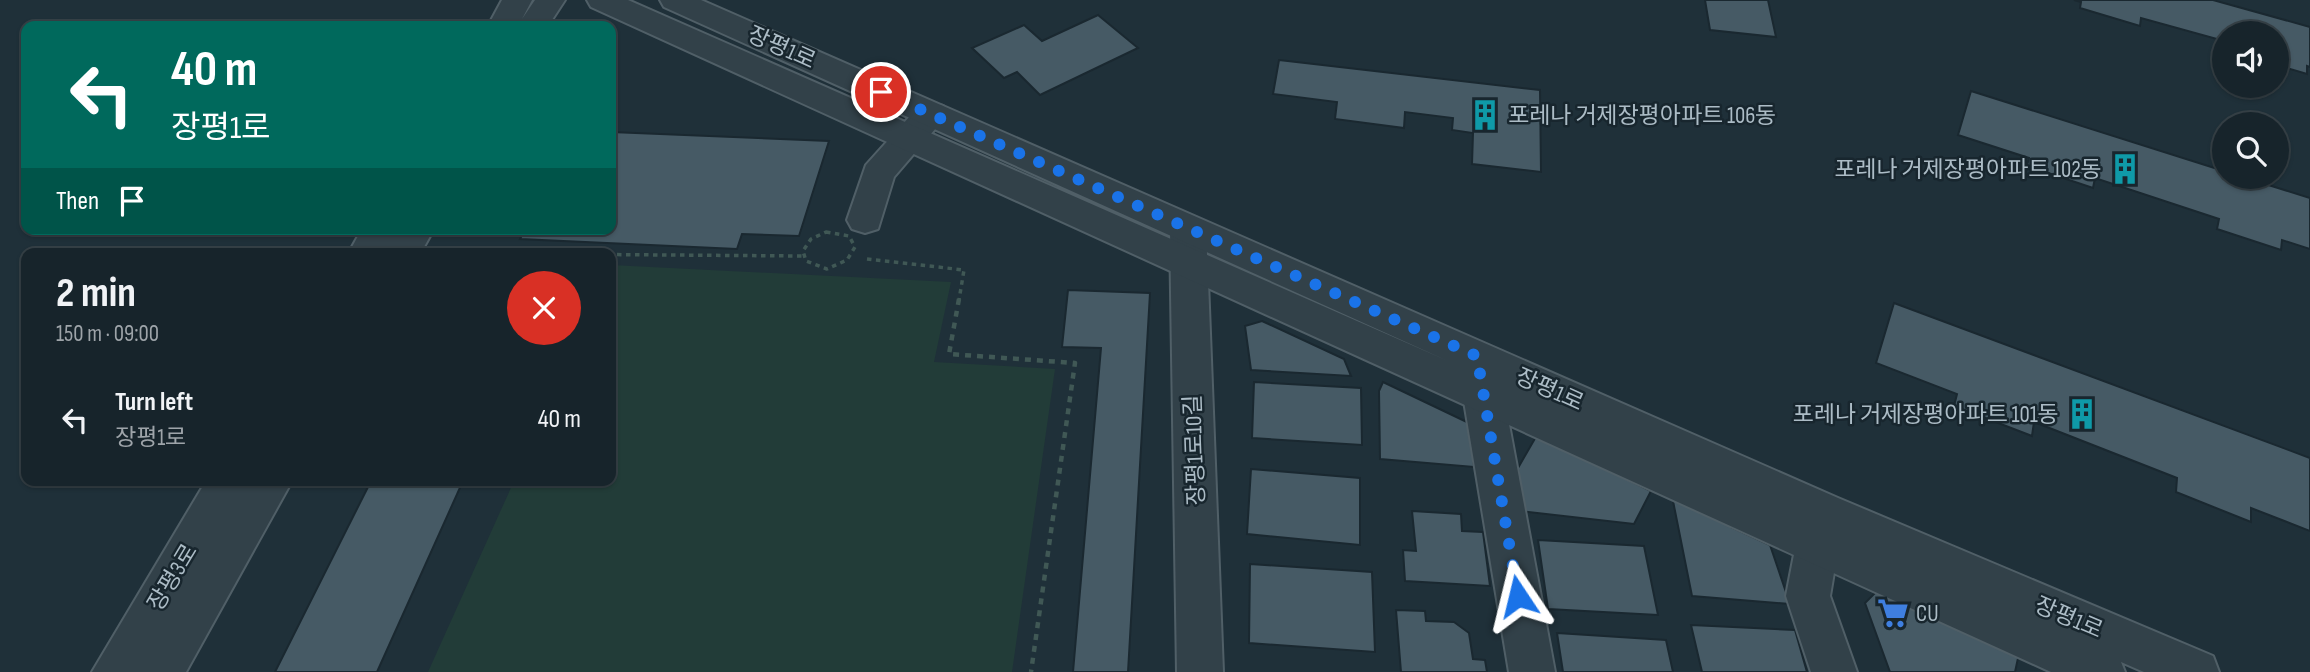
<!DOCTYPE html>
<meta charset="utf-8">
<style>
:root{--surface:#17242b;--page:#202c33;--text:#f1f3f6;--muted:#9ea4a9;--line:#364147}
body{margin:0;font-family:"Sofia Sans Condensed","Noto Sans KR",sans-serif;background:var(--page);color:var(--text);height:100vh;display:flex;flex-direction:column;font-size:26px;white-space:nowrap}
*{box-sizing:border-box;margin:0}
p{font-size:23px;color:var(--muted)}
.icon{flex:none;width:38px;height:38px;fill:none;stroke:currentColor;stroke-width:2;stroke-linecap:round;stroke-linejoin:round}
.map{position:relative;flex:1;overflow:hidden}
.details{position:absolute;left:21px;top:248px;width:595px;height:238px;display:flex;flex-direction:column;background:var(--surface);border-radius:14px;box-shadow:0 2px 5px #0004,0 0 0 2px var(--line)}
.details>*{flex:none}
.top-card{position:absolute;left:21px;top:21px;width:595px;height:214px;border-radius:14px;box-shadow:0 2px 5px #0004,0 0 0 2px var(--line);background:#00695c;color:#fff;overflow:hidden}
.tools{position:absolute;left:2212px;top:21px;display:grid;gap:14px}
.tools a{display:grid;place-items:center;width:77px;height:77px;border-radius:50%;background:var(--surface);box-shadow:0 2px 5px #0004,0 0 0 2px var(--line);font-size:35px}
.pin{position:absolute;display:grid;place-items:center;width:60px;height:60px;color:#fff;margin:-30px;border:4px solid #fff;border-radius:50%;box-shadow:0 2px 7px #0007}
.me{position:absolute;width:77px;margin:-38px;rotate:350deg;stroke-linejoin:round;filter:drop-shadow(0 0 5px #0008)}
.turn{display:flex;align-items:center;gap:24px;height:147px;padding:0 35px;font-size:32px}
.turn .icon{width:91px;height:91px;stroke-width:2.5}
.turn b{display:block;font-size:49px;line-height:60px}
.then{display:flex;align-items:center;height:66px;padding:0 35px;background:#0003;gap:14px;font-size:26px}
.round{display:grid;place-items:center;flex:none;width:74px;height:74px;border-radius:37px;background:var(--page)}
.summary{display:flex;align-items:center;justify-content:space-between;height:119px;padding:0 35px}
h1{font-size:42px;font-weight:700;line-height:52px}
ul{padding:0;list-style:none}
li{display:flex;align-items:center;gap:21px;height:105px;padding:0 35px}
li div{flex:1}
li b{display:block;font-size:26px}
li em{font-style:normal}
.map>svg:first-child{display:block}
.green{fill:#223c38}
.building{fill:#465a65;stroke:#1a2830;stroke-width:2}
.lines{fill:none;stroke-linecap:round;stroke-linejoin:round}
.minor-casing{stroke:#505f67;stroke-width:4}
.tertiary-casing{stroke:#505f67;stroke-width:4}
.path-far1{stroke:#405855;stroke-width:3.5;stroke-dasharray:4.5 4.5;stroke-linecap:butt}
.path{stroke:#405855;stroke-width:4.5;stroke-dasharray:6 6;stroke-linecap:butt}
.minor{fill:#324149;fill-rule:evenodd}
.tertiary{fill:#324149;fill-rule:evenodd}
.route{stroke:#1a73e8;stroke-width:12;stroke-dasharray:0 21.6}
.labels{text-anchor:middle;stroke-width:5;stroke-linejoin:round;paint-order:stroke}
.street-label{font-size:23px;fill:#acbcc6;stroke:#18262e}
.poi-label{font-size:23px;fill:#acbcc6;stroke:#18262e;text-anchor:start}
</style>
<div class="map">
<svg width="2310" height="672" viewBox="0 0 2310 672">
<rect width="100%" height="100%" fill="#1f3039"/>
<polygon class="green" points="611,265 951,282 934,362 1055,369 1012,672 428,672 514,481 611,481"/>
<g class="building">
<polygon points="1705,0 1768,0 1776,37 1710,30"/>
<polygon points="2074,0 2213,0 2310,27 2310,67 2307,66 2307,74 2277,65 2277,33 2224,33 2224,41 2141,18 2140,26 2080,8 2081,2"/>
<polygon points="1098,15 1138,48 1040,95 1017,72 1004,78 972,48 1024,25 1042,41"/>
<polygon points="1279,60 1540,90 1541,172 1472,164 1473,133 1452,130 1453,118 1405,112 1404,128 1335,119 1337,102 1273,94"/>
<polygon points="1971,91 2224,171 2224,177 2243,177 2310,198 2310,249 2282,240 2281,250 2217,229 2219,219 2095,178 2093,188 2027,166 2029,158 1958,135"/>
<polygon points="611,132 829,141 799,236 742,234 737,249 520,239 525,229 611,229"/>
<polygon points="1068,290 1150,293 1128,672 1073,672 1101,348 1062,347"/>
<polygon points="1894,303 2310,458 2310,531 2251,508 2251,522 2176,492 2177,478 2034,422 2032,436 1954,406 1957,394 1876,363"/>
<polygon points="1262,321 1344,359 1351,376 1251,370 1245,326"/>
<polygon points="1254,382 1361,388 1362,445 1252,438"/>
<polygon points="1383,382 1471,424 1474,467 1380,459 1379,391"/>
<polygon points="1537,435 1651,491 1634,524 1520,511 1518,468"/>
<polygon points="1251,469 1360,478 1360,545 1247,534"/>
<polygon points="371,481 463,481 377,672 275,672"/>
<polygon points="1672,496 1729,520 1731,527 1770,545 1790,604 1692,596"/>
<polygon points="1412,511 1461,514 1462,531 1483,532 1490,586 1405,581 1403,550 1416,551"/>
<polygon points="1538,540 1644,546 1658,615 1548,609"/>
<polygon points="1250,564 1372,572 1375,652 1249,643"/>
<polygon points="1883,585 2020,649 2015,672 1890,672 1865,603"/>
<polygon points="1396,610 1425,611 1426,621 1454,622 1469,633 1473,659 1485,660 1487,672 1401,672"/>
<polygon points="1691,625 1795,630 1807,672 1702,672"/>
<polygon points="1557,633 1666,640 1673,672 1563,672"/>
</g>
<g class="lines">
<defs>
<g id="minor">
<polygon points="931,103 943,106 948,114 894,177 878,229 865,233 852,229 847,220 866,165 919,106"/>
<polygon points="1188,216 1201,220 1206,229 1223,672 1177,672 1170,229 1175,220"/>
<polygon points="1478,349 1492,354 1498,365 1555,672 1509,672 1458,365 1464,354"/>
<polygon points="1823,494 1838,500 1844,513 1830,596 1857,672 1811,672 1786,596 1802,513 1808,500"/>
</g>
<g id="tertiary">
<polygon points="502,0 532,0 522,19 535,0 565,0 548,26 488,26"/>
<polygon points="587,0 628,0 1448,361 664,7 660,0 701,0 1838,498 2213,656 2219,672 2144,672 2121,662 2125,672 2051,672 591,7"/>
<polygon points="362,229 434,229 420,254 348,254"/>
<polygon points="206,481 292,481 186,672 92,672"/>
</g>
</defs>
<use href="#minor" class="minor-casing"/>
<use href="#tertiary" class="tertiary-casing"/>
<g class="path-far1">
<polygon points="826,232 849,236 855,247 847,260 827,269 806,261 803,251 811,239"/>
<polyline points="536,254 803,256"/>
<polyline points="867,259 964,270 959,300"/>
</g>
<polyline class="path" points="959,299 949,354 1075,363 1031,672"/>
<use href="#minor" class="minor"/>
<use href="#tertiary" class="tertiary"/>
</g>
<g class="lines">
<polyline class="route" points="881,92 1477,356 1518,596"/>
</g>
<defs>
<symbol id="building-bare" viewBox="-9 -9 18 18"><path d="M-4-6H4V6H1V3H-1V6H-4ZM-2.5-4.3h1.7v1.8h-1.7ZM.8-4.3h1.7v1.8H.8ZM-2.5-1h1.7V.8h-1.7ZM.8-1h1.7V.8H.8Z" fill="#0f9aa8" stroke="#18262e" stroke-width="2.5" paint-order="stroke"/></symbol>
<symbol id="supermarket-bare" viewBox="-9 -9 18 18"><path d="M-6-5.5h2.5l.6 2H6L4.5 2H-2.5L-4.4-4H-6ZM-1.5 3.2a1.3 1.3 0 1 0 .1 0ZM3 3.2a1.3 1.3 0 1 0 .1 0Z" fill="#3f7fe0" stroke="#18262e" stroke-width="2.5" paint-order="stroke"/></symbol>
</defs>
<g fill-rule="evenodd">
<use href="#building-bare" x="1463" y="93" width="44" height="44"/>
<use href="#building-bare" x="2103" y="147" width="44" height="44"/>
<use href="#building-bare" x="2060" y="392" width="44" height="44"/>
<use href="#supermarket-bare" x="1871" y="591" width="44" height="44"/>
</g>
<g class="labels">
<g class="street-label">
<text transform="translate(782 47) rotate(24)" y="8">장평1로</text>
<text transform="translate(1550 389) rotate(24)" y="8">장평1로</text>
<text transform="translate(1194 450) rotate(-92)" y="8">장평1로10길</text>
<text transform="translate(172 577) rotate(-59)" y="8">장평3로</text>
<text transform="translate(2069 617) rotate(23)" y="8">장평1로</text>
</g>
<g class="poi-label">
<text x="1508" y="123">포레나 거제장평아파트 106동</text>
<text x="2102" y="177" text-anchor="end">포레나 거제장평아파트 102동</text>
<text x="2059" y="422" text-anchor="end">포레나 거제장평아파트 101동</text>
<text x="1916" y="621">CU</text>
</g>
</g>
</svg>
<div class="tools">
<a><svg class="icon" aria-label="sound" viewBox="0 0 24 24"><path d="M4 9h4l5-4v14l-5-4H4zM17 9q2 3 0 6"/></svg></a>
<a><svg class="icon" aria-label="search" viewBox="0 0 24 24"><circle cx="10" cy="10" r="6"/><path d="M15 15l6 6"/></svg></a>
</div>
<div class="pin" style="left:881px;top:92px;background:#d93025"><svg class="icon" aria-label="arrive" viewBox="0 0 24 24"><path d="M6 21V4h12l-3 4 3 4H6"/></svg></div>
<svg class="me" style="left:1518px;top:596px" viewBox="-20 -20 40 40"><path d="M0-17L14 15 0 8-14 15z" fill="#1a73e8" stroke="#fff" stroke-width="4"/></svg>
<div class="top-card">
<div class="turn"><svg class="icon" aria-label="left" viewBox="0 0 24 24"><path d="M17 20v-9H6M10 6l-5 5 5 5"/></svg><div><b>40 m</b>장평1로</div></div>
<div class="then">Then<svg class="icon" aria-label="arrive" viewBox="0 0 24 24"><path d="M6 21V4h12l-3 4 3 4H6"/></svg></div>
</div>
<section class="details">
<div class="summary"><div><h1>2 min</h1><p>150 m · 09:00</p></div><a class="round" style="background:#d93025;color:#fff"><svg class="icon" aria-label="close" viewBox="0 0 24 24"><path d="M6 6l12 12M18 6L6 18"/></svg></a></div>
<ul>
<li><svg class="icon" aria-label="left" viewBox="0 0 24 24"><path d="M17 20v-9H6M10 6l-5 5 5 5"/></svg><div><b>Turn left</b><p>장평1로</p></div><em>40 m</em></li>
</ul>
</section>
</div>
